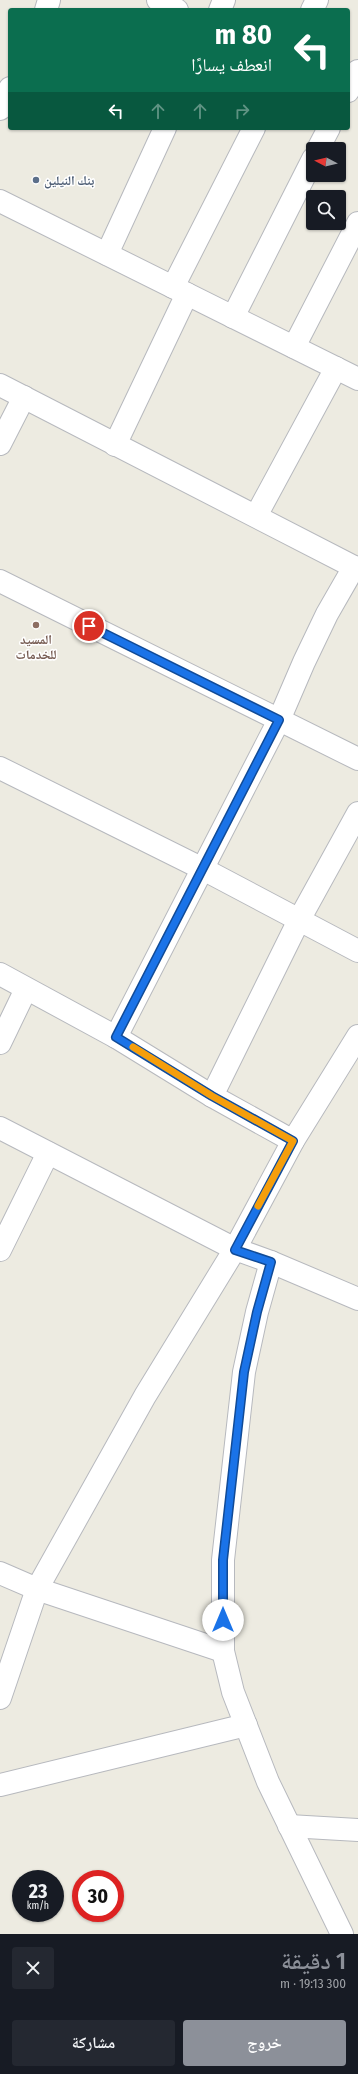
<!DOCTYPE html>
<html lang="ar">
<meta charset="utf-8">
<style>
:root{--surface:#171b24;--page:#242831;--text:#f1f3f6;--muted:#9ea1a6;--accent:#8c9099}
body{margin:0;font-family:"Fira Sans Condensed","Noto Naskh Arabic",sans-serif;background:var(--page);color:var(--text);direction:rtl;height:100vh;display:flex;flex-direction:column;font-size:15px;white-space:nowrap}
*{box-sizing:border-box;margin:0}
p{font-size:13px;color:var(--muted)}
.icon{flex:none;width:22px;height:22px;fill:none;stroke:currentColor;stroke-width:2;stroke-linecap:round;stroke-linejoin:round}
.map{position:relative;height:1934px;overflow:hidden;direction:ltr}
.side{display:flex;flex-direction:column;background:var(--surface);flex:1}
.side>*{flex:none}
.banner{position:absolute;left:8px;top:8px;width:342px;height:122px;border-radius:4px;box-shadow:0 1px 3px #0004;direction:rtl;background:#0b6e4f;color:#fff;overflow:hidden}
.needle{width:26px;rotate:277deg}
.controls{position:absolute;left:306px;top:142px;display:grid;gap:8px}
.controls a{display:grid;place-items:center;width:40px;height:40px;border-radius:4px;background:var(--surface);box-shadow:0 1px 3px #0004;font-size:20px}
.speed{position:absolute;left:12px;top:1870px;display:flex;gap:8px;font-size:20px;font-weight:700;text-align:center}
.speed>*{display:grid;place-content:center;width:52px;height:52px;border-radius:50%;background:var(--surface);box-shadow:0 1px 3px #0004;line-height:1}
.speed small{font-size:10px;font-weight:400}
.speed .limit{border:6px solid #d22;background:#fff;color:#111}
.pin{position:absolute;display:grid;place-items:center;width:34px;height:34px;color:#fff;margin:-17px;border:2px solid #fff;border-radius:50%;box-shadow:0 1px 4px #0007}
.me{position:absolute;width:44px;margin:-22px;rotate:0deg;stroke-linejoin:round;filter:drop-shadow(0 0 3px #0008)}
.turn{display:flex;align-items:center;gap:14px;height:84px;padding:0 12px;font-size:18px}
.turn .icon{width:52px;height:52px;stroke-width:2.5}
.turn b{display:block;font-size:28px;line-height:34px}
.lanes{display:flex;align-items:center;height:38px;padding:0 12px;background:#0003;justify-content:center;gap:20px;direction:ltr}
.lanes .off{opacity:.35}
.round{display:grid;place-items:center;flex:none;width:42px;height:42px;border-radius:4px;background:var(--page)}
.head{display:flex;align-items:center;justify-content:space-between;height:68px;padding:0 12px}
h1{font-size:24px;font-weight:600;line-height:30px;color:var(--accent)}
.action{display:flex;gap:8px;margin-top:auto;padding:8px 12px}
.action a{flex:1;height:46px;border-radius:4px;background:var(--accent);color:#fff;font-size:16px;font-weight:600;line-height:46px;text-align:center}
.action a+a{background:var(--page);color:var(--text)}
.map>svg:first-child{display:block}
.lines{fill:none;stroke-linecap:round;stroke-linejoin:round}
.street-casing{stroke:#b7b9be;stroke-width:24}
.street{stroke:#fff;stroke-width:22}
.route-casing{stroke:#114b97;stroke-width:10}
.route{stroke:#1a73e8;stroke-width:7}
.slow{stroke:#f59e0b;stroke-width:7}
.service-dot{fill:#5c6f8a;stroke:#fff;stroke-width:1.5}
.education-dot{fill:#8d6e63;stroke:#fff;stroke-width:1.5}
.labels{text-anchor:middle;stroke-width:3;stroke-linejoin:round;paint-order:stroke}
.service-label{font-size:13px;font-weight:bold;fill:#4e5e75;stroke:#fff;text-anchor:start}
.education-label{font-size:13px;font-weight:bold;fill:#785e54;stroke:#fff}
</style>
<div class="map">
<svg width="358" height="1934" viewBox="0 0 358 1934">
<rect width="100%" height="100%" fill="#edebe1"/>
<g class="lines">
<defs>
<g id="street">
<polyline points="158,0 177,10"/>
<polyline points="46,10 49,0"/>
<polyline points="220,10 224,0"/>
<polyline points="312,10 317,0"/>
<polyline points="348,91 358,71"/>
<polyline points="0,109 10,88"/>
<polyline points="318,149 329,128"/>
<polyline points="0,201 358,379"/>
<polyline points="107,254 165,128"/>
<polyline points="173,287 254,128"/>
<polyline points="233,317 313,159"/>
<polyline points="294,347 358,223"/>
<polyline points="0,385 358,569"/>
<polyline points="0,444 24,397"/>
<polyline points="115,445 187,294"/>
<polyline points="256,516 336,368"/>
<polyline points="0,581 358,759"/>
<polyline points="0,768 203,869 358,951"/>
<polyline points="0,974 116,1037 212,1096 293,1141"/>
<polyline points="116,1037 279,720 304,662 327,614 354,567"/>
<polyline points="0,1043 26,989"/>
<polyline points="212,1096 299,920 358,813"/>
<polyline points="0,1128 235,1249 271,1262 358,1299"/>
<polyline points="0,1250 48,1153"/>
<polyline points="271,1262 257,1312 244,1372 223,1560 223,1651 233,1692 268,1782 342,1934"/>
<polyline points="0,1573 37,1589 223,1651"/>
<polyline points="0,1698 37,1589 145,1396 235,1249 293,1141 358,1036"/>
<polyline points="0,1785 246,1725"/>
<polyline points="289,1826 358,1830"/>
</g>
</defs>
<use href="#street" class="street-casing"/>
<use href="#street" class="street"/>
</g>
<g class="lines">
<defs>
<polyline id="route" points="89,626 279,720 116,1037 212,1096 293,1141 235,1250 271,1262 257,1312 244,1372 223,1560 223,1620"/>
</defs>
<use href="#route" class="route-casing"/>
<use href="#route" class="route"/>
<polyline class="slow" points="133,1047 212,1096 293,1141 258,1206"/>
</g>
<circle class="service-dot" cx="36" cy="180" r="4"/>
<circle class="education-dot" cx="36" cy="625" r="4"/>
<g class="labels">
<g class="service-label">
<text x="44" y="185">بنك النيلين</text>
</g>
<g class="education-label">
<text x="36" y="644">المسيد<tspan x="36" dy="15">للخدمات</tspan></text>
</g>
</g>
</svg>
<div class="controls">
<a><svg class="needle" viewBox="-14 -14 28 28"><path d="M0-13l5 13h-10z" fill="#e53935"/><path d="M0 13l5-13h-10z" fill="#9ea1a6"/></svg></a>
<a><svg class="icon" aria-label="search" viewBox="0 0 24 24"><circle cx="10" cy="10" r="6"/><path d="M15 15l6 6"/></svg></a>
</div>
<div class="speed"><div>23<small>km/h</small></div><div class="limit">30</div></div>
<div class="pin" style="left:89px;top:626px;background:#d93025"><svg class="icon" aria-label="arrive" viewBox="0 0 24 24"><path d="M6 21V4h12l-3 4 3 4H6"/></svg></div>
<svg class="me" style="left:223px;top:1620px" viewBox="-20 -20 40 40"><circle r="19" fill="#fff"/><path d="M0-13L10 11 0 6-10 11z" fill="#1a73e8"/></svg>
<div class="banner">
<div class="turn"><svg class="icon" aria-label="left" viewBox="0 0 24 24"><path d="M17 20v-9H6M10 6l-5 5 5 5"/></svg><div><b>80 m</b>انعطف يسارًا</div></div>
<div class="lanes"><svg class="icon" aria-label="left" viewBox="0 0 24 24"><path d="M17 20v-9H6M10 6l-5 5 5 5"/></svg><svg class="icon off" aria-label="ahead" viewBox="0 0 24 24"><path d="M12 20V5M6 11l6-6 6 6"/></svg><svg class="icon off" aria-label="ahead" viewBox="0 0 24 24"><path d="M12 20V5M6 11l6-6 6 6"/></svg><svg class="icon off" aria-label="right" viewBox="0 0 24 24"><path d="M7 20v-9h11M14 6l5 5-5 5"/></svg></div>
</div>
</div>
<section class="side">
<div class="head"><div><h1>1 دقيقة</h1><p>300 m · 19:13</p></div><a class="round"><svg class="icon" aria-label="close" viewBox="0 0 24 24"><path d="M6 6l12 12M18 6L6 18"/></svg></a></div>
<div class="action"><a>خروج</a><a>مشاركة</a></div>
</section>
